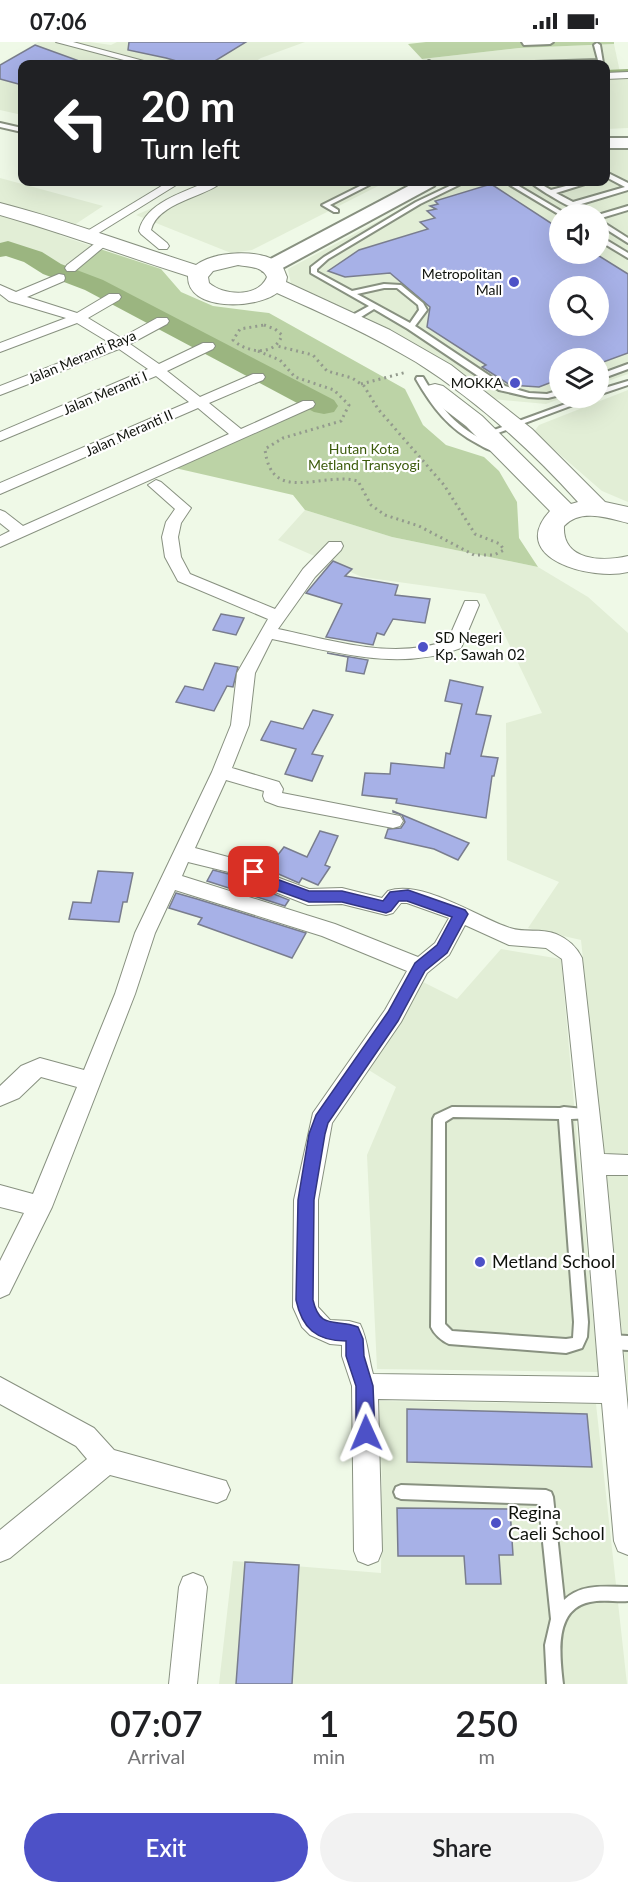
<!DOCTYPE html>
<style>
:root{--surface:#fff;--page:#f2f2f2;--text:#202124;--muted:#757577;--accent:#4d51c7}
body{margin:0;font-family:Lato,sans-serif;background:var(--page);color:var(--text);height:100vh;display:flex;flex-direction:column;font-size:22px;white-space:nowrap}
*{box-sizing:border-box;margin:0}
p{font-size:20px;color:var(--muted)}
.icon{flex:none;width:33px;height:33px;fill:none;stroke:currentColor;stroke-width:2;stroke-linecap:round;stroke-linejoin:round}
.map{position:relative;height:1642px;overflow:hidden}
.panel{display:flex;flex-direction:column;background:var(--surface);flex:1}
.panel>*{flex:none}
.banner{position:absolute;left:18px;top:18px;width:592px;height:126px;border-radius:12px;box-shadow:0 6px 24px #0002;background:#202124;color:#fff;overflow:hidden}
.controls{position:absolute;left:549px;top:162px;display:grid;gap:12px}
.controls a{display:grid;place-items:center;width:60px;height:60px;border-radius:50%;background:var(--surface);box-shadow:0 6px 24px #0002;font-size:30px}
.pin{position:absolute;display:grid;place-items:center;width:51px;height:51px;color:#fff;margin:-26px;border-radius:12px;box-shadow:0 3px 9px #0006}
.me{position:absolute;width:66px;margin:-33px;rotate:359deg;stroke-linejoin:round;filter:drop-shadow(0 0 4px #0008)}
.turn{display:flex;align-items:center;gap:21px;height:126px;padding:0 24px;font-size:27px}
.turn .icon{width:78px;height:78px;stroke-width:2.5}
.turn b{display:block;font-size:42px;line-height:51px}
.eta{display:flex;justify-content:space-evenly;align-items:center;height:102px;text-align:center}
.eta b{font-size:36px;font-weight:600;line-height:42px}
.primary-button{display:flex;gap:12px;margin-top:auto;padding:12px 24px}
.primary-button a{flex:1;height:69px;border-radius:36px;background:var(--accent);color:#fff;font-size:24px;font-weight:600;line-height:69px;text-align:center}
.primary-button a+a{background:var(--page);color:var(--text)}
.status{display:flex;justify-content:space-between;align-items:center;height:42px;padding:0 30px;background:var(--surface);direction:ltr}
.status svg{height:16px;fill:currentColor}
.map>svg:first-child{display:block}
.built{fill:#e2eed6;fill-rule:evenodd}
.green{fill:#bcd3a6}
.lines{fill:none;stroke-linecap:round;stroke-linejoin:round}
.stream{stroke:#9bb580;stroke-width:4}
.river{fill:#9bb580;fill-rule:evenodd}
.building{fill:#a7b1e7;stroke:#797d8e;stroke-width:1.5;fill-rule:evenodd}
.lane-casing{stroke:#889180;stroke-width:4}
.street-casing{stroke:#889180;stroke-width:2}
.secondary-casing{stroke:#889180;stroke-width:4}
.primary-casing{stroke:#889180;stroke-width:2}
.path{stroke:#939a8d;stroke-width:3;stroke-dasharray:2 4;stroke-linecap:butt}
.lane{fill:#fff;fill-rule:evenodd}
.street{fill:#fff;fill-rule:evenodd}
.secondary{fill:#fff;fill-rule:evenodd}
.primary{fill:#fff;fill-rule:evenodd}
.route{fill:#4d51c7;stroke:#323581;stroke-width:1.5}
.poi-dot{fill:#4d51c7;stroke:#fff;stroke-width:2}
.labels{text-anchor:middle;stroke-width:4.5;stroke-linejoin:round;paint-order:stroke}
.far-poi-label{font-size:14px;fill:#0e110b;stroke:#fff;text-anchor:end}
.far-street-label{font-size:14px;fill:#0e110b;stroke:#fff}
.far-park-label{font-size:14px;fill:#3c5b0c;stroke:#fff}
.poi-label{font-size:15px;fill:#0e110b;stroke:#fff;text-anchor:start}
.near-poi-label{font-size:18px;fill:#0e110b;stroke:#fff;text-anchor:start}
</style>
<div class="status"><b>07:06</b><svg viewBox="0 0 49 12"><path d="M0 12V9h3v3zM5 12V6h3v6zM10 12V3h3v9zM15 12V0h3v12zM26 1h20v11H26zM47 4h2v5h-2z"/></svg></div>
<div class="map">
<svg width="628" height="1642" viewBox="0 0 628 1642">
<rect width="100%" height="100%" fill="#eff9e7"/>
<g class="built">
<polygon points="38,0 90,0 111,3 117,0 305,0 261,16 251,22 22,22 22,73 0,68 0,22"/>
<polygon points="614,2 621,35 628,36 628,86 606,87 606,22 427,22 422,17 519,6"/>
<path d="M606,105l22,1v226l-29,10 -1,-26h-38v40h2l-16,6 -54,-5 -111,-72 -90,-43 -3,-15 164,-87h154zM560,172h38v40h-38zM560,244h38v40h-38z"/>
<polygon points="0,136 103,164 59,193 100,207 68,231 0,204"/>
<polygon points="212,140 386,140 252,208 231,211 136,173"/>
<polygon points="628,348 628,460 602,449 534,390 539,383"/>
<polygon points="305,468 392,495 538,525 588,555 628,591 628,1347 581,898 528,886 559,840 507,818 506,681 542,671 485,552 362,535 278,498"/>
<polygon points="501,907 561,917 598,1330 377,1327 367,1113 396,1045 351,1017 409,933 457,957"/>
<polygon points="379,1359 596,1362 627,1642 219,1642 233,1519 381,1531 382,1442"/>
</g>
<g class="green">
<polygon points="426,0 614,0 614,2 519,6 422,17 408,2"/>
<polygon points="100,207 161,227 181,250 213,264 269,271 405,347 423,383 446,403 484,415 499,429 517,460 519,496 538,525 392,495 305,468 293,453 175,426 328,357 68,231"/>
</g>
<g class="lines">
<polyline class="stream" points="606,30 628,29"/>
<polygon class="river" points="8,199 42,210 61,222 103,238 334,358 338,364 334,370 324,372 314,370 85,248 43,232 24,220 6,214 0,215 0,201"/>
</g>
<g class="building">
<polygon points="129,0 246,0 210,22 187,22 166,16 128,8"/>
<polygon points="35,3 82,20 82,22 22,22 22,43 0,37 0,23"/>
<path d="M491,142l69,45v25h36l32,20v79l-30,11v-6h-38v21l-21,8 -29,-2 -28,-18 4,-2 -59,-38 3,-20 -40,-34 -45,4 -17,-6 31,-21 69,-21 -8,-7 15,-4 -8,-7 9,-2 -6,-3 8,-2 -3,-3zM560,244h38v40h-38z"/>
<polygon points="333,519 352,527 345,534 398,543 395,553 430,557 425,581 393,577 384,593 377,591 373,603 326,595 342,562 306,551"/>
<polygon points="221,572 244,576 236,593 213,588"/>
<polygon points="327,611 368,618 364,632 346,629 348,615"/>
<polygon points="215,621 238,625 233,645 227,644 214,669 176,660 185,644 203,648"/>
<polygon points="450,638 483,645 476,672 491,674 481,714 498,716 494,734 492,734 486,776 396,761 397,757 362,753 365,731 390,732 391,721 444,726 446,711 450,712 462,662 445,659"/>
<polygon points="313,668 333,673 312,712 323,714 312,739 285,732 296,707 261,698 271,679 303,687"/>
<polygon points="393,769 469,801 458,818 434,807 385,796 388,787 401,786 405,780 402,773 393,770"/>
<polygon points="320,789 338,794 325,823 330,825 318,843 302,836 299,841 267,827 284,805 307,815"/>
<polygon points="213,828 240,835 259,846 289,858 285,864 207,839"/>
<polygon points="98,829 133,831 127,860 123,860 119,880 69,877 73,860 91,861"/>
<polygon points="176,851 197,857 306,891 292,916 198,882 202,876 169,866"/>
<polygon points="407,1367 587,1372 592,1425 407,1420"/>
<polygon points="397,1466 510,1467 513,1513 499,1513 501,1542 466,1542 464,1514 398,1514"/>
<polygon points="245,1520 299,1523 292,1642 236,1642"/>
</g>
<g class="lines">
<defs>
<g id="lane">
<polygon points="522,0 553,0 550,2 524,3"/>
<polygon points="597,1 600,3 603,21 531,22 534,20 598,18 594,3"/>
<polygon points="429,19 434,22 427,22 426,21"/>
<polygon points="0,81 22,86 22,90 0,85"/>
<path d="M606,130l22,11v7l-50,15 14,9c-13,0 -51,-23 -62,-32h7l14,8 30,-8h8l-1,1 -32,10 17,9 52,-15 -19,-10z"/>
<polygon points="368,140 375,140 330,163 338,168 338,170 334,170 322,163"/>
<path d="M458,140h7l-45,22 -92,55 -11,10v3l35,19 32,-7 17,1 22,18 4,7 -12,16 90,60 24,7 18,1 13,-4v5l-12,3 -19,-1 -30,-7 -91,-61 -34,-20 -21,13h-6v-4l22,-12 -58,-33v-6l13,-10 92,-55zM384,246h13l21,17 1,5 -9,13 -53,-29z"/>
<polygon points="505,140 512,140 566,172 560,173"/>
<polygon points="628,164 628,168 598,177 598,173"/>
<polygon points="598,177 628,196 628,201 598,182"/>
<polygon points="598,193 628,211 628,216 598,198"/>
<polygon points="628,322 628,327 598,338 598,333"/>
<path d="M417,335h6c23,39 35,52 77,71v4c-8,0 -15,-4 -22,-8 -29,-15 -46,-37 -62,-65z"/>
<polygon points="628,339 628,343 598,353 598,348"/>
<polygon points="582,356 592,356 490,394 487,394 483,392"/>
<path d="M452,1065l108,1 4,-1 29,3 2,4 -2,4 -22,1 17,203 -1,15 -5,11 -16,5 -117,-9c-7,-3 -15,-10 -18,-17l2,-208 2,-4zM453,1075l106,2 15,203 -1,16 -7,1 -114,-8 -7,-7v-202z"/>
<polygon points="609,1293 628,1294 628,1308 609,1307 604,1305 602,1300 604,1295"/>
<path d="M401,1443l145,5 5,2 2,5 11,103c18,-17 41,-13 64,-13v14c-12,1 -26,-2 -38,1 -37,7 -30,55 -27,82h-16l-2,-39 6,-26 -12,-115 -138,-5 -5,-2 -2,-5 2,-5z"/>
</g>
<g id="street">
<polygon points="56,0 73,0 155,22 139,22"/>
<polygon points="628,30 628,36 606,37 606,31"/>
<polygon points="168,140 181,140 89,197 85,198 79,194"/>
<path d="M207,140h15c-18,16 -64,20 -71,48l16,13 2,3 -2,3h-8l-18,-15 -2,-3c6,-28 45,-39 68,-49z"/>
<polygon points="102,196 108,200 106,203 75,229 67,229 65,226 67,223"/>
<polygon points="59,232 64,233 65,236 64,239 27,255 77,271 109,252 119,252 121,255 119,258 88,276 121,296 157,276 167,276 169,279 167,282 130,302 159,322 203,301 213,301 215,304 213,307 167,329 200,355 253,332 263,332 265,335 263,338 209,361 241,387 303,359 313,359 315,362 313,365 0,505 0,494 10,489 0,481 0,468 5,470 23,484 229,392 198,366 0,452 0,441 189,360 156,334 0,399 0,390 148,327 119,307 0,353 0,344 110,301 77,281 0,310 0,301 66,276 9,259 0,252 0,243 16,250"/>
<path d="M156,438l5,2 30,26 -10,15 -3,14 3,20 9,17 85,35 28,-40 26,-27h12l2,4 -2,4 -26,27 -37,52c54,11 116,32 170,11l17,-39h12l2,4 -18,43c-62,24 -126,4 -189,-9l-17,34 -6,52 -17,43 47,14 4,7 -1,4 118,23 3,5 -3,5 -7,2 -115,-22 -13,-5 -2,-5 1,-5 -38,-11 -31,68 59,16 20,12 35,13 33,-1 40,10 6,-7c34,-12 89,26 122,37 14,5 31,0 46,6 12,5 20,12 26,24l22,196 24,1v20h-22l22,235v145l-10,-4 -4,-10 -12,-138 -224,-4 4,152 -4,10 -10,4 -10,-4 -4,-10 -2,-165 -10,-30v-11l-12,-1 -20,-9 -8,-8 -9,-20 1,-107 19,-87 72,-103 22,-39 -85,-35 -147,-46 -20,43 -20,61 -83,213 -43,87 -9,4v-37l24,-48 -24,-6v-22l33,9 44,-107 -36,-10 -22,21 -19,8v-20l21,-20 19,-8 44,12 31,-76 20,-61 77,-161 19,-47 6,-52 31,-54 -90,-38 -13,-24 -3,-20 4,-15 9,-13 -27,-24zM188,820l53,13 19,11 48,19 34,-1 44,11 7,-2 8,-10h6l42,15 -14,25 -17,14 -83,-33 -153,-48zM465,883l44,20 37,3 16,11 15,145 22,273 -226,-3c-5,-17 -5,-34 -13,-50l-11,-3 -19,-1 -12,-13v-107l14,-77 69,-101 26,-49 22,-18z"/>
<polygon points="0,1335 94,1386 114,1408 226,1439 230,1448 226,1457 217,1461 110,1433 10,1516 0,1520 0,1488 87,1417 76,1404 0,1362"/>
<polygon points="193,1531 203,1535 207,1545 197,1642 169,1642 179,1545 183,1535"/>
</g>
<g id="secondary">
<rect x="606" y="96" width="22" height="10"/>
<polygon points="416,140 437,140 434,144 277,229 263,229 261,225 263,221"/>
</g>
<path id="primary" d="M0,161c66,17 130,41 196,62 19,-14 65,-17 84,-1 4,3 5,9 7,13l-1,5 104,48 61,35 81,64 73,73 23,5v16c-19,-5 -48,-15 -64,3 -2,35 38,36 64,30v16c-35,9 -122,-13 -78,-61l-84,-85 -39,-30 -3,-5 3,-5 8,-2 8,2 39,30 89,88 7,-2c-48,-53 -102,-102 -162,-140 -45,-27 -92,-48 -139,-69 -21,16 -90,19 -89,-17 -63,-20 -125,-43 -188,-61zM238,223c10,2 24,1 29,12 -9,21 -43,19 -58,6l-1,-6 5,-6z"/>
</defs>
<use href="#lane" class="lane-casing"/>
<use href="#street" class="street-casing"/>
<use href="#secondary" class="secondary-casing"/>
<use href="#primary" class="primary-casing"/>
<g class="path">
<path d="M264,283l11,4 7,6c-7,22 -35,18 -49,5l7,-11z"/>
<path d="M258,309l22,9 15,17 39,13 15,15 -8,16 -58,17 -18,11c6,57 57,22 93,32l13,24 14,10 34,11 55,29h20l10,-5 -4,-6 -25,-10 -31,-49 -66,-76 -14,-23 -12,-8 -25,-7 -14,-16 -36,-9"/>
<polyline points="361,342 407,330"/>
</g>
<use href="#lane" class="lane"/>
<use href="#street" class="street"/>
<use href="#secondary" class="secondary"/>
<use href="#primary" class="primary"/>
</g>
<path class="route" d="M254,825l17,10 38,14h33l41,10 7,-9 18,-2 57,20 3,4 -21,39 -22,18 -27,50 -70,102 -3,11 -11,66 -1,100c7,31 23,18 45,27l5,12 1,17 9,30 2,47 -3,7 -6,2 -7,-2 -3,-7v-47l-10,-30v-15c-30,0 -44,-13 -50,-41l2,-100 11,-66 7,-19 72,-103 27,-49 22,-18 15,-28 -45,-16h-8l-8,10 -5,2 -44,-11h-33l-47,-17 -15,-13z"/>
<g class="poi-dot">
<circle cx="514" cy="240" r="6"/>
<circle cx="515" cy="341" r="6"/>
<circle cx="423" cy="605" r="6"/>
<circle cx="480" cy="1220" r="6"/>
<circle cx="496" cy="1481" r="6"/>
</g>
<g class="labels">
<g class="far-poi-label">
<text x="502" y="237">Metropolitan<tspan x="502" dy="16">Mall</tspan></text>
<text x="503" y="346">MOKKA</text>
</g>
<g class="far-street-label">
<text transform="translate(82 315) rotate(-23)" y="5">Jalan Meranti Raya</text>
<text transform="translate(105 351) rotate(-23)" y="5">Jalan Meranti I</text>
<text transform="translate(129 391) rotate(-24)" y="5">Jalan Meranti II</text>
</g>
<g class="far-park-label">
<text x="364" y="412">Hutan Kota<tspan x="364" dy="16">Metland Transyogi</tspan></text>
</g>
<g class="poi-label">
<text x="435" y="601">SD Negeri<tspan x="435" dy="17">Kp. Sawah 02</tspan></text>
</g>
<g class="near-poi-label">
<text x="492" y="1226">Metland School</text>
<text x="508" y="1477">Regina<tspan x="508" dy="21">Caeli School</tspan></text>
</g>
</g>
</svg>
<div class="controls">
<a><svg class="icon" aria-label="sound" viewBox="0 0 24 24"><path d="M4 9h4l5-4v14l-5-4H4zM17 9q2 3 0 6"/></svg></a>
<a><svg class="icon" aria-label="search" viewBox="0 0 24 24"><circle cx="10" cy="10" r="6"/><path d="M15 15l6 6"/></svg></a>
<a><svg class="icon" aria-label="layers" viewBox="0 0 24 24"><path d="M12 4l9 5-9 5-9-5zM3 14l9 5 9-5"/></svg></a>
</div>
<div class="pin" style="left:254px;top:830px;background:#d93025"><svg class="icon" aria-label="arrive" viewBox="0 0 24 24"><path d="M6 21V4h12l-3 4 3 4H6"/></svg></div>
<svg class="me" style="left:366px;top:1391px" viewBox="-20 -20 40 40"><path d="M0-17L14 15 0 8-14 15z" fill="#4d51c7" stroke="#fff" stroke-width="4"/></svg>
<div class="banner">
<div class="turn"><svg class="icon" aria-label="left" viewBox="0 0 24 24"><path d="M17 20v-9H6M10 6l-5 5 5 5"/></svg><div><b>20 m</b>Turn left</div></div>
</div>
</div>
<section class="panel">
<div class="eta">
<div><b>07:07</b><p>Arrival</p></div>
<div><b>1</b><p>min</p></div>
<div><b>250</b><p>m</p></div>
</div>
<div class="primary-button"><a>Exit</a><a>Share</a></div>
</section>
